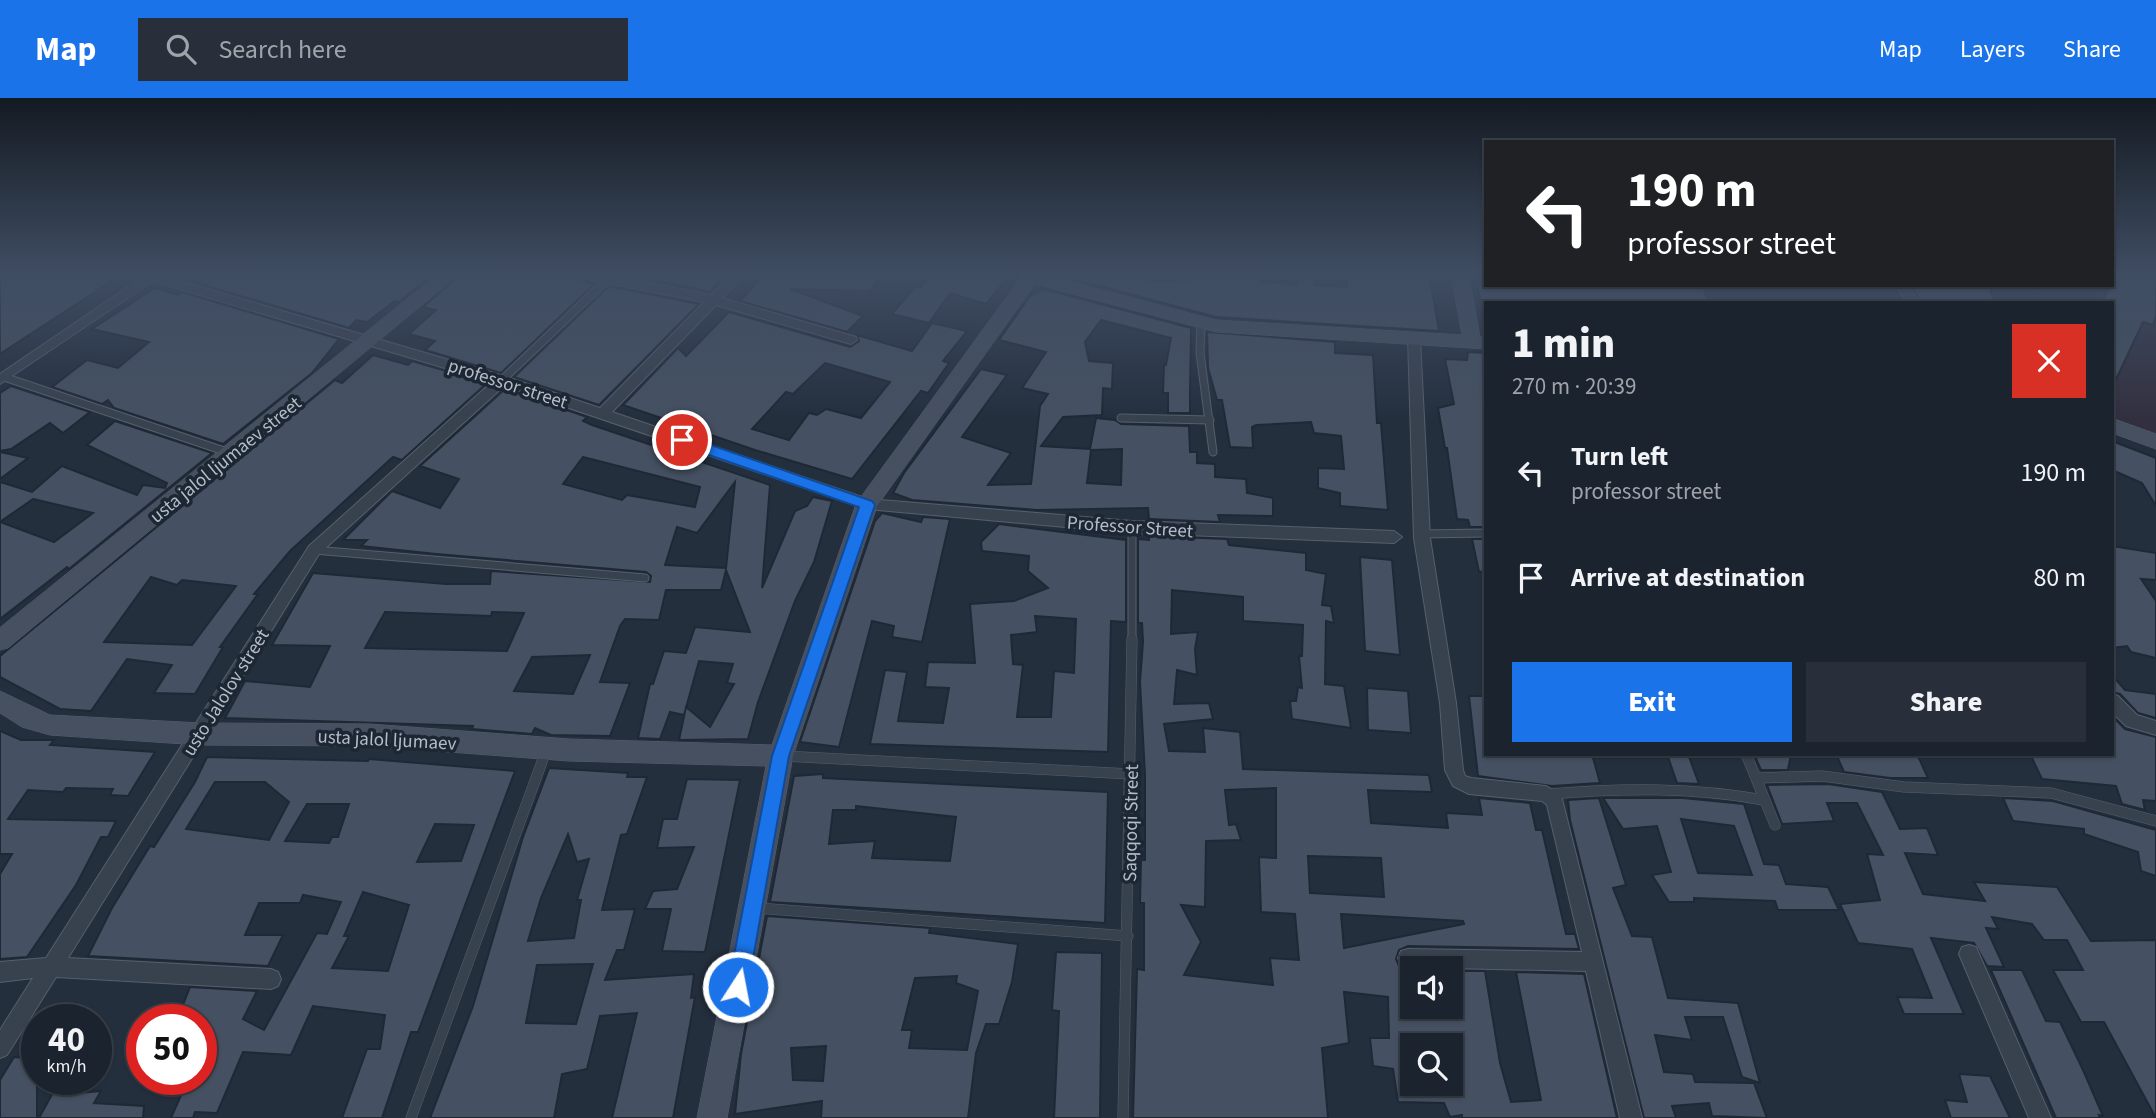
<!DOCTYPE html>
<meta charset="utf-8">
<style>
:root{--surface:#1b232e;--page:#282f3a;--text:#f1f3f6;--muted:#a0a4aa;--line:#39404a;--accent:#1a73e8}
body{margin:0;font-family:"Source Sans 3",sans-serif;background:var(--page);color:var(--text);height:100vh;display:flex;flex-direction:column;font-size:26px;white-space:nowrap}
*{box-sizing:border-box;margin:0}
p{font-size:23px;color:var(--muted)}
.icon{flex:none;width:38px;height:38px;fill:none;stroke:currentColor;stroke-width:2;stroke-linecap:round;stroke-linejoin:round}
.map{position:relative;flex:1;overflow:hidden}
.side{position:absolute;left:1484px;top:203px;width:630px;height:455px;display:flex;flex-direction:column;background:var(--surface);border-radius:0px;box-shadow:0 2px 5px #0004,0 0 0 2px var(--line)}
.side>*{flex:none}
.banner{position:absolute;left:1484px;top:42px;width:630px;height:147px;border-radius:0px;box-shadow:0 2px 5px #0004,0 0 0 2px var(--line);background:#202124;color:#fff;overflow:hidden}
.tools{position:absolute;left:1400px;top:858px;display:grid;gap:14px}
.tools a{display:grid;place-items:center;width:63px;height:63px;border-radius:0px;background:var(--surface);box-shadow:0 2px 5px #0004,0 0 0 2px var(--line);font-size:35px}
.speed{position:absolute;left:21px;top:906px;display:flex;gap:14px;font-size:35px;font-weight:700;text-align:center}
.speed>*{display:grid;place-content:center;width:91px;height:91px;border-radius:50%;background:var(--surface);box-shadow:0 2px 5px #0004,0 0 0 2px var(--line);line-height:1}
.speed small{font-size:18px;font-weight:400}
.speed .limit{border:10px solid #d22;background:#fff;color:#111}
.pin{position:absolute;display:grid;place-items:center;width:60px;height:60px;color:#fff;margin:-30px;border:4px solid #fff;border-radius:50%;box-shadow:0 2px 7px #0007}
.me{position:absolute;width:77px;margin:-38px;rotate:11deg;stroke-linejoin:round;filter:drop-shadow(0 0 5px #0008)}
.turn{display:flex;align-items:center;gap:24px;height:147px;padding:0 28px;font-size:32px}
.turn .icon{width:91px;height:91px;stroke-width:2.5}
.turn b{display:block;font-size:49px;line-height:60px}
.round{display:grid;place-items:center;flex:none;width:74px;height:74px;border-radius:0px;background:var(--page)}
.summary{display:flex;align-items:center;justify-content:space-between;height:119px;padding:0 28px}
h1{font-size:42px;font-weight:800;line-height:52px}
.action{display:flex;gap:14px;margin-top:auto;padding:14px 28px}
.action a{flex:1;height:80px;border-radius:0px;background:var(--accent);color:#fff;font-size:28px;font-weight:800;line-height:80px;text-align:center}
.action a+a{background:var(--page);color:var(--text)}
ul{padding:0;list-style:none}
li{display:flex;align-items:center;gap:21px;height:105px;padding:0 28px}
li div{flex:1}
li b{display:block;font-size:26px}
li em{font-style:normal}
header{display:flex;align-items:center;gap:42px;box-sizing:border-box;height:98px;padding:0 35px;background:var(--accent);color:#fff}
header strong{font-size:33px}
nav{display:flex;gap:38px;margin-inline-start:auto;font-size:24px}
.search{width:490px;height:63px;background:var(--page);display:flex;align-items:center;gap:18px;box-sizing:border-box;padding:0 24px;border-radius:0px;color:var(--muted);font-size:26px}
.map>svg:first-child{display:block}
.medical{fill:#32303f}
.building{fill:#455162;stroke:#1f2835;stroke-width:2;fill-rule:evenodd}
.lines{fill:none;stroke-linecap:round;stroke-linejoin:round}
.lane-far1-casing{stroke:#565f6c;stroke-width:9}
.lane-casing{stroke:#565f6c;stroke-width:11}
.street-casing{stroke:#565f6c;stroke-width:2}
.secondary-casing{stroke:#565f6c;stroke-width:1}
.lane-far1{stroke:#38414e;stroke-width:7}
.lane{stroke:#38414e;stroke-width:10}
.street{fill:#38414e;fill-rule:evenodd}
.secondary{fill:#465061;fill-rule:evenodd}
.route{fill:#1a73e8;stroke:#114b97;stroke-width:2}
.labels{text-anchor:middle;stroke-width:7;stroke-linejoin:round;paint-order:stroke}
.street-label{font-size:19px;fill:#b4bcc9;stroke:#1d2633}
</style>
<header>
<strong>Map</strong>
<div class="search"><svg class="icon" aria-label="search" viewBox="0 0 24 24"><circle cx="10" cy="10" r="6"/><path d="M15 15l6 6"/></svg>Search here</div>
<nav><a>Map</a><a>Layers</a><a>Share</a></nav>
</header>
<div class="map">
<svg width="2156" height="1020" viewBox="0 0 2156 1020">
<rect width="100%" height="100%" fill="#242f3e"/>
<polygon class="medical" points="2112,177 2156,177 2156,336 2112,318 2112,205 2092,205 2100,187 2112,187"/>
<g class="building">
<polygon points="0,177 73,179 121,177 0,256"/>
<polygon points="210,177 432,177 399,204 395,203 367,224 356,222 349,230 197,185"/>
<polygon points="460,177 565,177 594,186 501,275 425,252 435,243 409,236 436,212 423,209"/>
<polygon points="629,177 726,177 710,194"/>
<polygon points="764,177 868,177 878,181 870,193 790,191 863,218 847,234 740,203"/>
<polygon points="931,177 993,177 1006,181 986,206 950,195 929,225 892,216 916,188 921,189"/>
<polygon points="1058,177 1151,177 1149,183 1194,182 1192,177 1259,177 1260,184 1297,186 1297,177 1314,177 1314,187 1347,189 1347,177 1413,178 1430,180 1439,233 1216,219"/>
<polygon points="2114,177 2156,177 2156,218 2153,227 2143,224 2112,290 2112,205 2102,205"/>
<polygon points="1477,187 1702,187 1709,205 1481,205"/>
<polygon points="1911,187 1989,187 1994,205 1921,205"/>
<polygon points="613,189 699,206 599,307 514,279 607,190"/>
<polygon points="155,190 178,197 182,194 339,241 312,275 223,346 114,310 108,302 102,306 52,289 87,262 118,270 149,244 92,231"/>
<path d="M1044,191l147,39 -1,66v19h-22v-20h-5l1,-28h2l5,-27 -70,-18 -16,22 4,19 24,2 -1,26 -9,-1 -1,27 -39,2 -22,29 49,3 6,-31 19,2 6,4 68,2 1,26h7v11l18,1v13l31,2 1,14 26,5v18l-55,-1 2,7 -71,-3 -1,-11 -111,2 -125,-10 -19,-7 11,-20 77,-104 26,6 -45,62 49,16 -23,32 43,-1 9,-78 8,-12 -26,-6 24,-36 -47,-12 31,-44zM1122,351l-1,36 -34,-2 4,-33z"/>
<path d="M729,214l121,35 9,-6 -2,-6 55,16 20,-28 35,8 -24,30 6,2 -21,30 -7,-2 -69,88 -97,-29 -132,-45 55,-57 8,8zM825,265l65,19 -29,36 -35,-9 -9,6 -8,-2 -20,27 -37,-11 34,-37 7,2z"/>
<polygon points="1207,234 1335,244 1335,255 1373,257 1377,325 1381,325 1388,412 1340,408 1340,395 1318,390 1318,370 1344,371 1341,338 1314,335 1311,324 1256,327 1252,329 1253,350 1230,349 1222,302 1217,302 1208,270"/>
<polygon points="1468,254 1486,255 1486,429 1470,429 1468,422 1457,421 1447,350 1445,350 1438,310 1454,306 1445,261 1467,262"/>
<path d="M373,257l35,10 4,-4 75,22 -85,77 -9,-3 -103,94 -36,43h4l-38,53h3l-28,47 -41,-1 18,-28 -45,-6 -36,52 -31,-2 -60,-32v-21l335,-276 7,3zM151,479l26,8 5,-5 54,6 -44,59 -88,-3z"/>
<polygon points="11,288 90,314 63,335 50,325 11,351 0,353 0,295"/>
<path d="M505,291l82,28 -4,4 9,4 178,60 -8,103 33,-77 12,-5 6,-9 19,4 -18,61 -19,39 -37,101 -10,37 -69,1 7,-33 24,20 24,-43 -7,-1 6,-19 -34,-3 -15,54 -14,-3 -10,27 -22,-1 12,-54h3l11,-33 22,2 9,-26 55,5 -24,-62 -5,20h-55l-7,30 -34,-1 -5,7 -20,56 30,1 -20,53 -59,-1 -16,-7 -3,6 -60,-5 1,-3 -248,-8 20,-37 65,6 20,-41 -58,-1 41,-72 133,11h44l1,-13 159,11 1,-6 -5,-4 -210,-18 -75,-8 6,-6h-24l49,-49 48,17 19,-29 -39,-13zM583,359l117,30 -5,20 -68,-12 -5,5 -59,-16zM735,384l-9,86 -61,-3 12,-38 20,6zM385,514l106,4 1,-4 32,1 -17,38 -142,-3zM590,557l-17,39 -59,-3 18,-34z"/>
<path d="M115,323l97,32 -143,116 -2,-2 -67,52v-137l32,10 30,-26 75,29 6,-10 22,3 2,-5 -80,-38zM33,401l60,14 -39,29 -54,-20z"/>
<polygon points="2112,343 2156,360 2156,408 2142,385 2112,372"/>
<polygon points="0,354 28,360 0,381"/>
<polygon points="882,415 921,424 923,419 950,421 922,544 892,539 894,528 872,523 839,649 800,644 875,423"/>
<path d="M999,426l127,16v82l-15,-1 -3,131 -238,-8 15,-74 22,2 -9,49 45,2 6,-35 -24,-1 3,-25 47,1 -5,-59 44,-3 34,-13 -20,-17 1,-15 -47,-5 -1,-9zM1035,518l41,3 -2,54 -20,-2 -3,46h-34l6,-52 -10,-1 -2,-29 26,-3z"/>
<path d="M1149,438l78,3 2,6 77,8v17l20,4 -4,31 9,1 3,17 -8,-2 -1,63 19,2 7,42 -59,-9 -2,-18h6l2,-14 4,1 -3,-32h3l1,-31 -60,-4v-24l-71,-7 -1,44 27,-2 -3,17 2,26 -20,-5 -3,34 35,-1 4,16 -49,5 5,27 36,1 -2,-24 37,4 3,37 186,6 3,17 -64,-2 3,33 77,5 -2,-15 36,2 -3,-17 51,5 6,27h6l24,104h9l4,15 -171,-3 -9,4 -3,9 4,9 12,2v36h39v-35h34l15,92 11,39 30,-2 -25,-128 68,2 33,144h-155v-3l-12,2 -6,-14 -46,-1 -5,-33 -20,-3 -3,-28h19l-1,-41 -44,-5 5,51 -27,5 6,70h-195l4,-149 7,1v-67h-4l1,-43h4v-85l-5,-93 3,-40 -1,-19h-4v-84l11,1zM1276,690v70l-17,-1 2,55 34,2 4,46 -29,-2 3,27 -89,-10 17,-33 -20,-37 24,2 1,-66 35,-1 -5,-16 -7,1 -4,-35zM1308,758l73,2 3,39 -74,-4zM1341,816l122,7 1,3 -120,24zM1412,947h39l4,38h-43z"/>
<polygon points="1472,441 1486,441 1486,473 1479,474"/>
<polygon points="2112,448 2156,455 2156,482 2141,481 2156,503 2156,560 2131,554 2127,548 2112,550"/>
<polygon points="1360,459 1392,462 1400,557 1365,553"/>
<polygon points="2112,577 2125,592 2156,596 2156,620 2138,615 2120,596 2112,594"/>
<polygon points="1367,590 1408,593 1411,635 1368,632"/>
<polygon points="1469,598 1486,598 1486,656 1592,656 1600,685 1552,688 1478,678"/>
<polygon points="2112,618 2125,631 2156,639 2156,703 2143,702 2145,712 2122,706 2116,688 2042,681 2030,656 2112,656"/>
<polygon points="0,633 21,642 54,642 50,647 155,654 128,698 110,697 113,691 66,690 63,694 28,692 8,721 116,723 108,739 101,739 76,787 27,859 0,861 0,776 12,756 0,756"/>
<polygon points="1667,656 1688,656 1699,686 1677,685"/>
<polygon points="1754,656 1791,656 1788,672 1761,672"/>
<polygon points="1836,656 1917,656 1928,680 1890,680 1844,674"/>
<path d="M207,659l161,4 1,-2 146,12 -97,261h-7l-29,86h-40l25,-69h13l5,-34 -72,-9 -22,49 -48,-3 -26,61 -22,-1 -2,6h-22l15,-34 15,-4v-60h-24l13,-33 67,4 -14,28 21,11 53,-97 10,1 14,-32 -38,-7 -3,8h-41l-14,32h38l-15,31 -180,-10 24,-48 38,-62 4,1 41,-65zM215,684h50l24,20 -20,38 -83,-11zM307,706h42l-11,33h-6l-3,6 -44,-2zM435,726l39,1 -13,36 -44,1zM363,794l46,13 -21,66 -56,-3 17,-32h-5z"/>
<path d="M549,670l79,5 -1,4h20l-20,57 -6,1 -19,75 33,-1 -11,41h-7l-12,30 89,-6 -3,24 4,-1 -22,121h-61l25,-105 -37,3 -13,53 -25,5 -8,44h-124l43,-112 50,-169zM568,736l9,28 12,-3 -12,41h4l-7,38 -46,3 13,-43zM593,866l-17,60 -50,-1 11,-58z"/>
<path d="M823,676v4l285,14 -3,131 -335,-21 24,-126zM856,708l100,11 -6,44 -78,-3 3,-17 -46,3 4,-34h23z"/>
<polygon points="687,681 740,682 705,854 662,853 671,811 645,811 653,793 677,791 694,749 657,750 663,721 677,721"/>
<polygon points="1828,686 1882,694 1900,731 1927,730 1938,757 1905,755 1923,796 1985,803 1974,784 2057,789 2091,843 2156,842 2156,1020 2104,924 2081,924 2053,872 2083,872 2067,842 2044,842 2032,826 1992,819 1998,831 1986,830 2004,869 1987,868 1974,845 1931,840 1964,916 1904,916 1897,899 1932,900 1912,851 1858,845 1840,806 1880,802 1867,756 1883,757 1857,705 1827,705 1834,723 1782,726 1767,687"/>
<polygon points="1599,700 1626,787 1613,790 1632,838 1652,839 1668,900 1738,905 1760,985 1742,979 1723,919 1685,919 1692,942 1655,937 1664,974 1693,976 1695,984 1754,985 1767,1020 1712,1018 1709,1005 1672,1008 1676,1020 1644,1020 1570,722 1568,702"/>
<path d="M1603,700h80l61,6 20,60 15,1 7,19 42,3 11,23h-61l-3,-9 -81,-3v4h-25l-17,-27 19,-3 -14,-46 -34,3zM1681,721l53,7 18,49 -54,-2z"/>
<polygon points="2003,700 2053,703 2156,732 2156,778 2141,773 2138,754 2084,736 2084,731 2013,723"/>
<path d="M767,818l163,12 -1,5 89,11 -6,38 -13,42h-13l-10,29 -8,65h-147l1,-17 -87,13 6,-60zM957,878l-1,7 22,8 -11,59 -58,-2 3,-18h-10l13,-52zM826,948l-3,35 -30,-1 -2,-32z"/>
<polygon points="1056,854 1102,855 1100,1020 1054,1020 1059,913 1052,912"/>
<polygon points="1991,872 2022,872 2046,923 2060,924 2083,972 2103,1018 2099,1017 2100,1020 2056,1020"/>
<polygon points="14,959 37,961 37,1020 0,1020 0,982"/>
<polygon points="1959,976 1990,978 2010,1020 1951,1020 1945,1002 1967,1004"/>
<polygon points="60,982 85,982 78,995 101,993 94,1005 144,1008 143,1020 39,1020"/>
</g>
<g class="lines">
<defs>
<g id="lane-far1">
<polyline points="1201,225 1200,255 1213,354"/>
<polyline points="4,279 230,355"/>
<polyline points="502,282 607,182"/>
<polyline points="1121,320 1210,322"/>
<polyline points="1422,436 1486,435"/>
<polyline points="314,452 645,480"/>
<polyline points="1132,543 1132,429"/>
</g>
<g id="lane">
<polyline points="1746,656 1775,727"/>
<polyline points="783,658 1131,676"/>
<polyline points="1758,680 1822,678 1904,689 2051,695 2156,723"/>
<path d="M1549,696c73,-6 143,-7 215,6"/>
<polyline points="757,810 1128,838"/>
<polyline points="411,1020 546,653"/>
<polyline points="1123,1020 1132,541"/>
</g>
<g id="street">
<polygon points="139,177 160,177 507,279 600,310 704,204 587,181 581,177 609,177 711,197 731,177 744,177 722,200 856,239 857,242 851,246 716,207 612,314 868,401 1132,423 1394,433 1402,439 1394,445 1132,435 867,411 504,288 319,456 68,860 271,871 278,874 281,881 278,888 271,891 56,879 7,957 0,960 0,932 33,880 0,884 0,864 46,860 309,448 492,284 153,183 0,286 0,276 141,180"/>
<polygon points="1896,187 1908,187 1919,205 1907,205"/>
<polygon points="1414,236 1420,240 1430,440 1456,605 1463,672 1465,678 1471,680 1546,688 1561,697 1642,1020 1620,1020 1586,873 1408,869 1401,867 1398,860 1401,853 1408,851 1582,854 1547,707 1542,703 1469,696 1453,688 1445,672 1440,605 1414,440 1408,240"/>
<polygon points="2112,596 2118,598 2137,617 2156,623 2156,637 2126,628 2112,614"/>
<polygon points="1969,847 1976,849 2051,1020 2029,1020 1959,856 1962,849"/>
</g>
<g id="secondary">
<polygon points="437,177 458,177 8,550 0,552 0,530"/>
<polygon points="1023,177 1046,177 1216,222 1462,237 1451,177 1469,177 1480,239 1486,239 1486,251 1216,234 1035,186 877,408 793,658 727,1020 697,1020 766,668 569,663 370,648 200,647 50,637 22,629 0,615 0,593 50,617 200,625 370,626 569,641 772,647 856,406"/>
<polygon points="2112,320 2156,336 2156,351 2112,335"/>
</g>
</defs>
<use href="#lane-far1" class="lane-far1-casing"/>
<use href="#lane" class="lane-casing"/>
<use href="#street" class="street-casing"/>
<use href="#secondary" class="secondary-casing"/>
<use href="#lane-far1" class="lane-far1"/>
<use href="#lane" class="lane"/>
<use href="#street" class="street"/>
<use href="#secondary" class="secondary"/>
</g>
<linearGradient id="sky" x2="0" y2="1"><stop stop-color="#141a22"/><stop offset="0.55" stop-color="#3f4d63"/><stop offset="1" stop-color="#3f4d63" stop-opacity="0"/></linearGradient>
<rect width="2156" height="320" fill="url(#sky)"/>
<polygon class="route" points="682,337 872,403 875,407 789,658 748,889 745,896 738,898 731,896 728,889 772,658 859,409 677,346 677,339"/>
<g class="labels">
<g class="street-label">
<text transform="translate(508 285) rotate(18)" y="7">professor street</text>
<text transform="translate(225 361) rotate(-39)" y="7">usta jalol ljumaev street</text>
<text transform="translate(1130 428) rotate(4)" y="7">Professor Street</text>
<text transform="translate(225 594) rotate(-58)" y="7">usto Jalolov street</text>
<text transform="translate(387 641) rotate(3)" y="7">usta jalol ljumaev</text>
<text transform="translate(1130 725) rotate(-89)" y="7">Saqqoqi Street</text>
</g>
</g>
</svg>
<div class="tools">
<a><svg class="icon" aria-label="sound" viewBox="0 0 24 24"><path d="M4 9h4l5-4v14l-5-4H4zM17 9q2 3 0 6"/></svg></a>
<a><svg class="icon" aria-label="search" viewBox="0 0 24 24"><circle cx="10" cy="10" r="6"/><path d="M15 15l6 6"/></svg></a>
</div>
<div class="speed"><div>40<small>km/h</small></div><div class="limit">50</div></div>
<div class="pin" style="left:682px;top:342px;background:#d93025"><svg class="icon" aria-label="arrive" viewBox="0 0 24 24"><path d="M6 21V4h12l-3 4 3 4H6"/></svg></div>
<svg class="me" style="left:738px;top:889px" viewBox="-20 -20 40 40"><circle r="17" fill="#1a73e8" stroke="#fff" stroke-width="3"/><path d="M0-11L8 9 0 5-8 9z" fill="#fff"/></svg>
<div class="banner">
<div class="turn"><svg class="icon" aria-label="left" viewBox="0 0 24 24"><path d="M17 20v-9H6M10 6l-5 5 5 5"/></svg><div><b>190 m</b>professor street</div></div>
</div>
<section class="side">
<div class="summary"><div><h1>1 min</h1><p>270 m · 20:39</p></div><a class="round" style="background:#d93025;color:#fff"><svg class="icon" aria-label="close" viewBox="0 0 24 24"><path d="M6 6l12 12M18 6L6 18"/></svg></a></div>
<ul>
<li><svg class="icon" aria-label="left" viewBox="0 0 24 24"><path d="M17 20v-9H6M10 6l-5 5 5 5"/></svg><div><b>Turn left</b><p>professor street</p></div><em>190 m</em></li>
<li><svg class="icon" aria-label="arrive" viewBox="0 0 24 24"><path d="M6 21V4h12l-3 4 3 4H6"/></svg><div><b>Arrive at destination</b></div><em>80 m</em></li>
</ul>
<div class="action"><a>Exit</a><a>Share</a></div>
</section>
</div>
